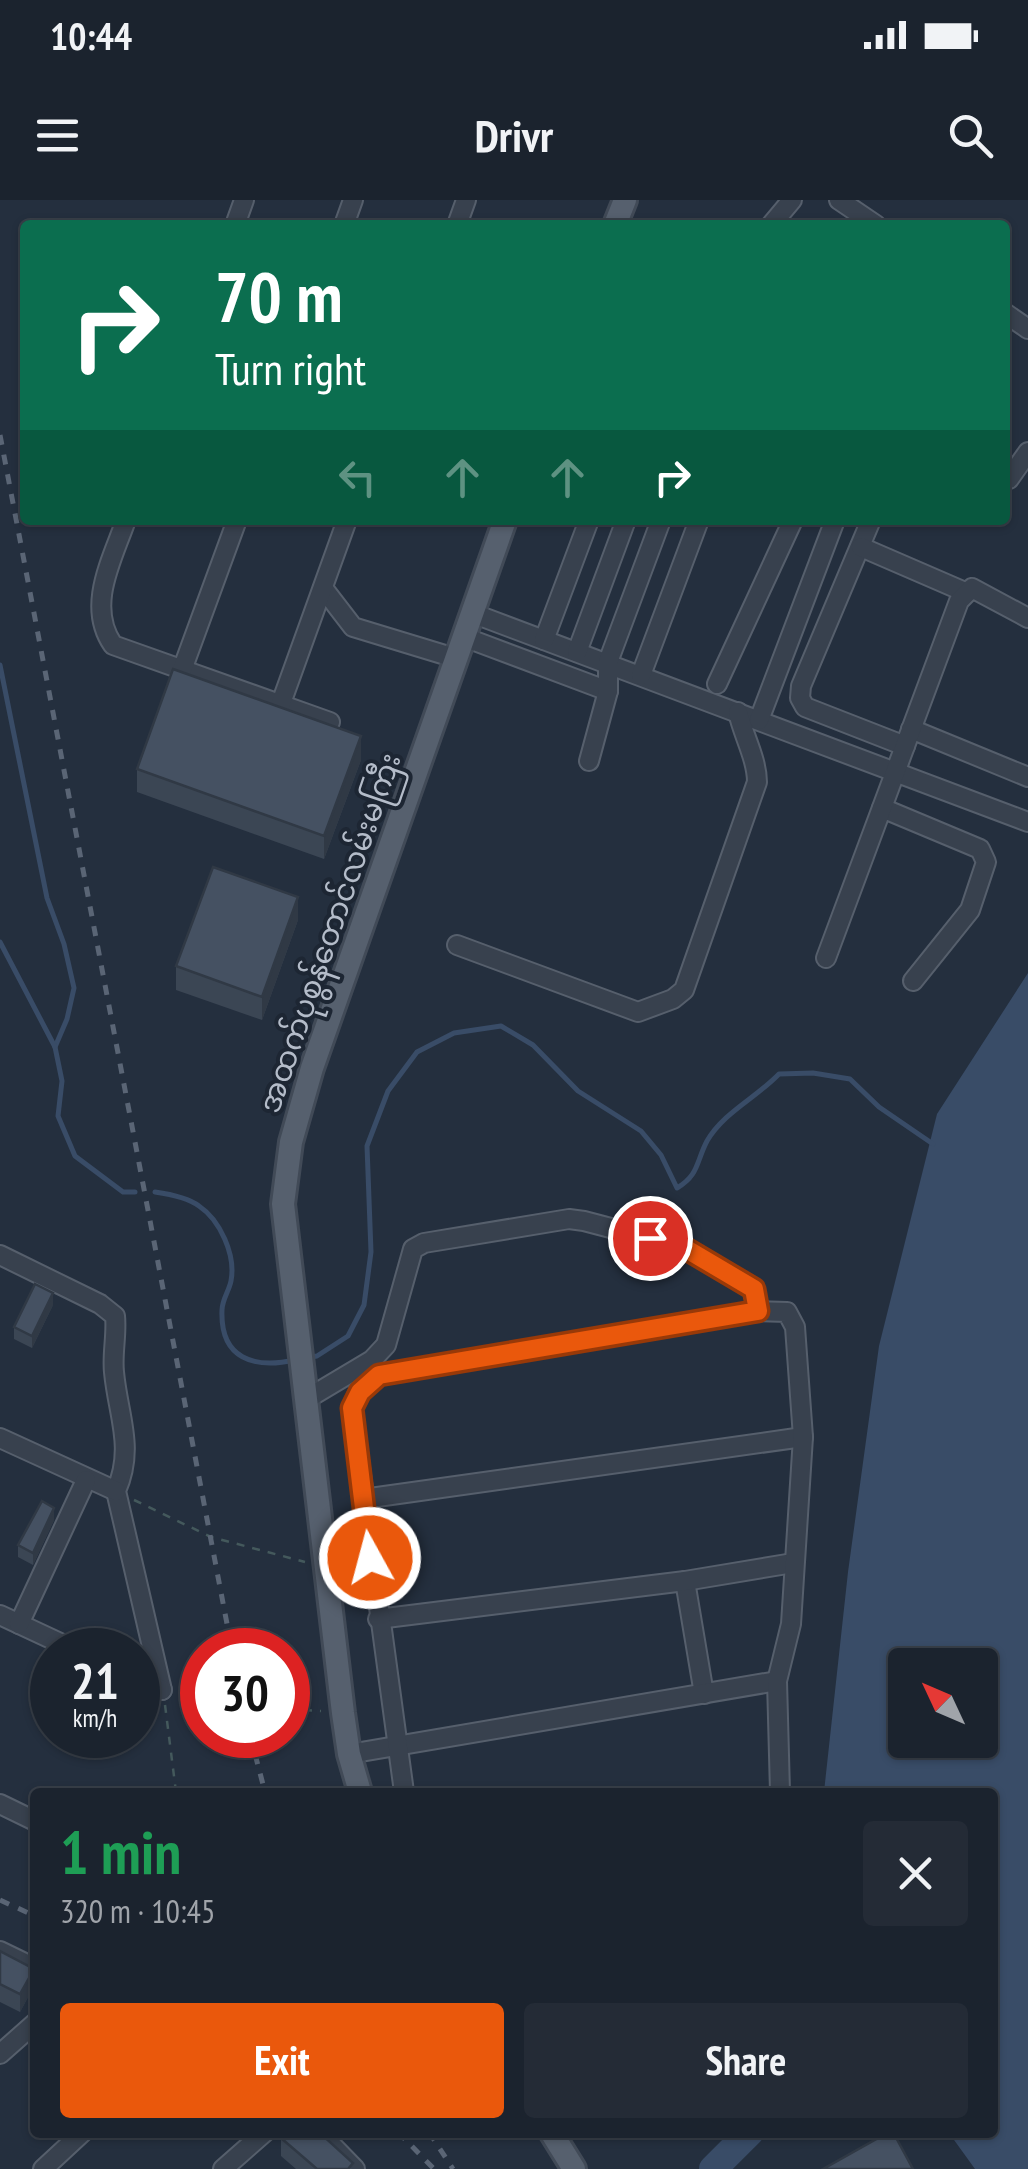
<!DOCTYPE html>
<meta charset="utf-8">
<style>
:root{--surface:#1b232e;--page:#242b36;--text:#f1f3f6;--muted:#a0a4aa;--line:#39404a;--accent:#ea580c}
body{margin:0;font-family:"PT Sans Narrow","Noto Sans Myanmar",sans-serif;background:var(--page);color:var(--text);height:100vh;display:flex;flex-direction:column;font-size:38px;white-space:nowrap}
*{box-sizing:border-box;margin:0}
p{font-size:32px;color:var(--muted)}
.icon{flex:none;width:55px;height:55px;fill:none;stroke:currentColor;stroke-width:2;stroke-linecap:round;stroke-linejoin:round}
.map{position:relative;flex:1;overflow:hidden}
.panel{position:absolute;left:30px;top:1588px;width:968px;height:350px;display:flex;flex-direction:column;background:var(--surface);border-radius:10px;box-shadow:0 2px 8px #0004,0 0 0 2px var(--line)}
.panel>*{flex:none}
.hud{position:absolute;left:20px;top:20px;width:990px;height:305px;border-radius:10px;box-shadow:0 2px 8px #0004,0 0 0 2px var(--line);background:#0b6e4f;color:#fff;overflow:hidden}
.needle{width:65px;rotate:314deg}
.buttons{position:absolute;left:888px;top:1448px;display:grid;gap:20px}
.buttons a{display:grid;place-items:center;width:110px;height:110px;border-radius:10px;background:var(--surface);box-shadow:0 2px 8px #0004,0 0 0 2px var(--line);font-size:50px}
.speed{position:absolute;left:30px;top:1428px;display:flex;gap:20px;font-size:50px;font-weight:700;text-align:center}
.speed>*{display:grid;place-content:center;width:130px;height:130px;border-radius:50%;background:var(--surface);box-shadow:0 2px 8px #0004,0 0 0 2px var(--line);line-height:1}
.speed small{font-size:25px;font-weight:400}
.speed .limit{border:15px solid #d22;background:#fff;color:#111}
.pin{position:absolute;display:grid;place-items:center;width:85px;height:85px;color:#fff;margin:-42px;border:5px solid #fff;border-radius:50%;box-shadow:0 2px 10px #0007}
.me{position:absolute;width:110px;margin:-55px;rotate:353deg;stroke-linejoin:round;filter:drop-shadow(0 0 8px #0008)}
.turn{display:flex;align-items:center;gap:35px;height:210px;padding:0 30px;font-size:45px}
.turn .icon{width:130px;height:130px;stroke-width:2.5}
.turn b{display:block;font-size:70px;line-height:85px}
.lanes{display:flex;align-items:center;height:95px;padding:0 30px;background:#0003;justify-content:center;gap:50px;direction:ltr}
.lanes .off{opacity:.35}
.round{display:grid;place-items:center;flex:none;width:105px;height:105px;border-radius:10px;background:var(--page)}
.overview{display:flex;align-items:center;justify-content:space-between;height:170px;padding:0 30px}
h1{font-size:60px;font-weight:700;line-height:75px;color:#1e9e55}
.action{display:flex;gap:20px;margin-top:auto;padding:20px 30px}
.action a{flex:1;height:115px;border-radius:10px;background:var(--accent);color:#fff;font-size:40px;font-weight:700;line-height:115px;text-align:center}
.action a+a{background:var(--page);color:var(--text)}
.status{display:flex;justify-content:space-between;align-items:center;height:70px;padding:0 50px;background:var(--surface);direction:ltr}
.status svg{height:28px;fill:currentColor}
header{display:flex;justify-content:space-between;align-items:center;height:130px;padding:0 30px;background:var(--surface);font-size:45px;font-weight:700}
.map>svg:first-child{display:block}
.water{fill:#394c67;fill-rule:evenodd}
.lines{fill:none;stroke-linecap:round;stroke-linejoin:round}
.stream{stroke:#394c67;stroke-width:5}
.river{stroke:#394c67;stroke-width:28}
.minor-casing{stroke:#565f6c;stroke-width:22}
.major-casing{stroke:#414a57;stroke-width:28}
.path{stroke:#44595c;stroke-width:2.5;stroke-dasharray:8 8;stroke-linecap:butt}
.minor{stroke:#38414e;stroke-width:18}
.major{stroke:#56606e;stroke-width:22}
.rail{stroke:#5a6575;stroke-width:5;stroke-dasharray:10 10;stroke-linecap:butt}
.wall{fill:#3b4654}
.shaded-wall{fill:#303945}
.building{fill:#455162;stroke:#303945;stroke-width:2.5}
.route-casing{stroke:#983908;stroke-width:25}
.route{stroke:#ea580c;stroke-width:18}
.labels{text-anchor:middle;stroke-width:8;stroke-linejoin:round;paint-order:stroke}
.street-label{font-size:30px;fill:#b4bcc9;stroke:#1d2633}
</style>
<div class="status"><b>10:44</b><svg viewBox="0 0 49 12"><path d="M0 12V9h3v3zM5 12V6h3v6zM10 12V3h3v9zM15 12V0h3v12zM26 1h20v11H26zM47 4h2v5h-2z"/></svg></div>
<header><svg class="icon" aria-label="menu" viewBox="0 0 24 24"><path d="M4 6h16M4 12h16M4 18h16"/></svg>Drivr<svg class="icon" aria-label="search" viewBox="0 0 24 24"><circle cx="10" cy="10" r="6"/><path d="M15 15l6 6"/></svg></header>
<div class="map">
<svg width="1028" height="1969" viewBox="0 0 1028 1969">
<rect width="100%" height="100%" fill="#242f3e"/>
<path class="water" d="M1028,773v1196h-53l-26,-36 43,-1v-340h-168l24,-220 31,-226 58,-232zM905,1465h75v75h-75z"/>
<g class="lines">
<g class="stream">
<polyline points="0,465 47,698 64,744 74,788 67,819 55,847"/>
<polyline points="0,742 55,847 62,881 58,916 75,956 123,992 135,992"/>
<path d="M155,992c14,2 32,5 44,14 21,14 37,49 32,75 -2,10 -9,19 -9,29 -2,49 32,59 73,50"/>
<path d="M306,1158l11,-2 31,-20 16,-31 7,-53 -4,-106 21,-55 29,-39 37,-19 47,-7 32,19 45,46 63,40 20,24 16,33c22,-13 19,-26 30,-47 17,-29 49,-43 72,-67l34,-1 37,6 29,28 54,37"/>
</g>
<polyline class="river" points="713,1969 750,1932"/>
<defs>
<g id="minor">
<polyline points="839,0 876,25"/>
<polyline points="235,25 244,0"/>
<polyline points="344,25 353,0"/>
<polyline points="457,25 466,0"/>
<polyline points="771,25 792,0"/>
<polyline points="1005,113 1028,129"/>
<polyline points="1009,279 1028,252"/>
<path d="M126,320c-14,40 -40,86 -13,125l217,77"/>
<polyline points="871,320 801,486 800,498 805,507 905,546"/>
<polyline points="861,347 965,392"/>
<polyline points="323,388 353,427 455,458"/>
<polyline points="472,413 1028,622"/>
<polyline points="464,437 608,491"/>
<polyline points="544,440 589,320"/>
<polyline points="577,452 626,320"/>
<polyline points="182,470 237,320"/>
<polyline points="641,475 699,320"/>
<polyline points="717,484 793,320"/>
<polyline points="280,506 347,320"/>
<polyline points="759,520 835,320"/>
<polyline points="911,529 1028,577"/>
<polyline points="589,561 608,491 608,462 661,320"/>
<polyline points="882,608 980,649 986,662 970,710 913,781"/>
<path d="M457,745l181,67 35,-13 11,-9 73,-208c0,-23 -14,-47 -19,-70"/>
<polyline points="826,758 959,401 972,388 1028,418"/>
<path d="M0,1055l100,49 15,12c2,18 -3,38 -1,56 4,44 21,75 2,119l46,199"/>
<polyline points="305,1200 372,1160 386,1145 413,1049 424,1043 569,1019 584,1021 683,1047 754,1089 758,1111"/>
<polyline points="0,1238 116,1291"/>
<polyline points="363,1299 803,1237"/>
<polyline points="685,1381 704,1494"/>
<polyline points="0,1415 75,1450"/>
<polyline points="378,1419 685,1381 793,1363"/>
<polyline points="19,1424 86,1280"/>
<polyline points="138,1479 162,1490"/>
<polyline points="349,1554 777,1481"/>
<polyline points="404,1592 352,1208 359,1191 379,1175 758,1111 787,1112 795,1127 803,1237 791,1424 777,1481 780,1592"/>
<polyline points="0,1604 35,1621"/>
<polyline points="0,1751 35,1768"/>
<polyline points="0,1854 35,1823"/>
<polyline points="319,1932 355,1969"/>
<polyline points="43,1969 83,1932"/>
<polyline points="223,1969 265,1932"/>
</g>
<g id="major">
<polyline points="615,25 625,0"/>
<polyline points="360,1592 349,1554 343,1513 283,1004 291,942 312,868 505,320"/>
<polyline points="551,1932 574,1969"/>
</g>
</defs>
<use href="#minor" class="minor-casing"/>
<use href="#major" class="major-casing"/>
<g class="path">
<polyline points="134,1300 211,1337 305,1362"/>
<polyline points="180,1495 202,1502"/>
<polyline points="165,1505 176,1592"/>
<polyline points="288,1509 321,1511"/>
</g>
<use href="#minor" class="minor"/>
<use href="#major" class="major"/>
<g class="rail">
<polyline points="0,235 232,1450"/>
<polyline points="250,1535 265,1592"/>
<polyline points="0,1700 35,1716"/>
<polyline points="398,1932 434,1969"/>
<polyline points="429,1932 453,1969"/>
</g>
</g>
<g class="wall">
<polygon points="361,560 324,659 137,592 137,569"/>
<polygon points="298,720 262,820 176,790 176,766"/>
<polygon points="53,1105 32,1148 14,1139 14,1127"/>
<polygon points="54,1320 33,1365 18,1357 18,1345"/>
<polygon points="0,1751 34,1786 20,1812 0,1802"/>
<polygon points="281,1938 353,1969 296,1969 281,1956"/>
</g>
<g class="shaded-wall">
<polygon points="361,536 361,560 324,659 324,636"/>
<polygon points="298,697 298,720 262,820 262,797"/>
<polygon points="53,1093 53,1105 32,1148 32,1136"/>
<polygon points="54,1308 54,1320 33,1365 33,1353"/>
<polygon points="34,1769 34,1786 20,1812 20,1794"/>
</g>
<g class="building">
<polygon points="173,469 361,536 324,636 137,569"/>
<polygon points="213,667 298,697 262,797 176,766"/>
<polygon points="35,1084 53,1093 32,1136 14,1127"/>
<polygon points="42,1301 54,1308 33,1353 18,1345"/>
<polygon points="0,1751 34,1769 20,1794 0,1784"/>
<polygon points="286,1932 319,1932 353,1963 348,1969 317,1969 281,1938"/>
<polygon points="889,1932 893,1932 913,1969 823,1969"/>
</g>
<g class="lines">
<defs>
<polyline id="route" points="370,1358 352,1208 360,1192 379,1175 758,1111 754,1089 683,1047 650,1038"/>
</defs>
<use href="#route" class="route-casing"/>
<use href="#route" class="route"/>
</g>
<g class="labels">
<g class="street-label">
<text transform="translate(330 733) rotate(-71)" y="10">အထက်ပုစွန်တောင်လမ်းမကြီး</text>
</g>
</g>
</svg>
<div class="buttons">
<a><svg class="needle" viewBox="-14 -14 28 28"><path d="M0-13l5 13h-10z" fill="#e53935"/><path d="M0 13l5-13h-10z" fill="#a0a4aa"/></svg></a>
</div>
<div class="speed"><div>21<small>km/h</small></div><div class="limit">30</div></div>
<div class="pin" style="left:650px;top:1038px;background:#d93025"><svg class="icon" aria-label="arrive" viewBox="0 0 24 24"><path d="M6 21V4h12l-3 4 3 4H6"/></svg></div>
<svg class="me" style="left:370px;top:1358px" viewBox="-20 -20 40 40"><circle r="17" fill="#ea580c" stroke="#fff" stroke-width="3"/><path d="M0-11L8 9 0 5-8 9z" fill="#fff"/></svg>
<div class="hud">
<div class="turn"><svg class="icon" aria-label="right" viewBox="0 0 24 24"><path d="M7 20v-9h11M14 6l5 5-5 5"/></svg><div><b>70 m</b>Turn right</div></div>
<div class="lanes"><svg class="icon off" aria-label="left" viewBox="0 0 24 24"><path d="M17 20v-9H6M10 6l-5 5 5 5"/></svg><svg class="icon off" aria-label="ahead" viewBox="0 0 24 24"><path d="M12 20V5M6 11l6-6 6 6"/></svg><svg class="icon off" aria-label="ahead" viewBox="0 0 24 24"><path d="M12 20V5M6 11l6-6 6 6"/></svg><svg class="icon" aria-label="right" viewBox="0 0 24 24"><path d="M7 20v-9h11M14 6l5 5-5 5"/></svg></div>
</div>
<section class="panel">
<div class="overview"><div><h1>1 min</h1><p>320 m · 10:45</p></div><a class="round"><svg class="icon" aria-label="close" viewBox="0 0 24 24"><path d="M6 6l12 12M18 6L6 18"/></svg></a></div>
<div class="action"><a>Exit</a><a>Share</a></div>
</section>
</div>
